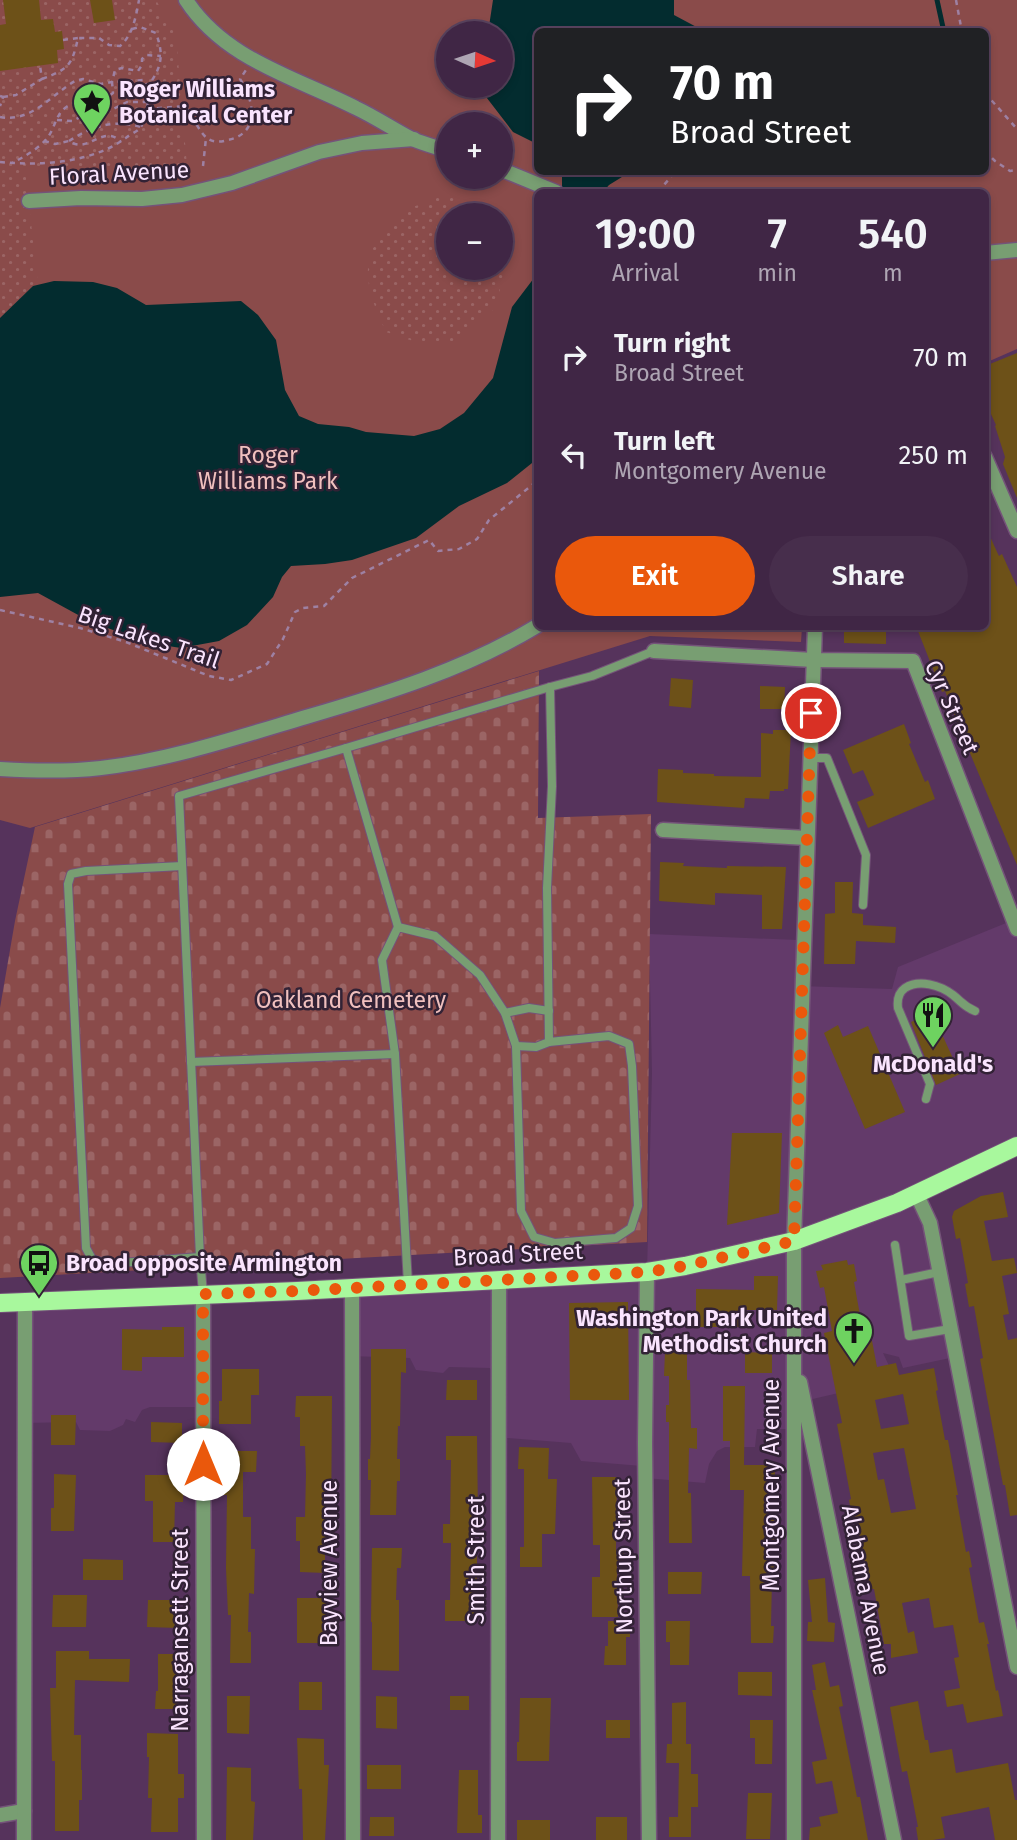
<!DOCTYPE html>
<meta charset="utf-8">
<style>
:root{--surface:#402645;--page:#472e4c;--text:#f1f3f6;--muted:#aea5b3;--line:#59435e;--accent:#ea580c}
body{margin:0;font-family:"Fira Sans",sans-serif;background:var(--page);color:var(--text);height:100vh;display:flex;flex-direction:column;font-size:26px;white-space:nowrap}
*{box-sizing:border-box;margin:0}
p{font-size:23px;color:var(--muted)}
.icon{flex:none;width:38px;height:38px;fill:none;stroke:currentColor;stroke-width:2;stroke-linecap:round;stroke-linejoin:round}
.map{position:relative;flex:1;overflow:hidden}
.details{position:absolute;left:534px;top:189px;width:455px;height:441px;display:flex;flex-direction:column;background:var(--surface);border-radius:10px;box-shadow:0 4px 10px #0003,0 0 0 2px var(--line)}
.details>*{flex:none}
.top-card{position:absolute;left:534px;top:28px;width:455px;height:147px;border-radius:10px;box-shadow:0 4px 10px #0003,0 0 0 2px var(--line);background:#202124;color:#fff;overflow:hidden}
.needle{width:46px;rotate:93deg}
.fabs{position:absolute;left:436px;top:21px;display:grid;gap:14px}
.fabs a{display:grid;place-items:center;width:77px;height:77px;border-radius:50%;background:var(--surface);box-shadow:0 4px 10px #0003,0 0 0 2px var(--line);font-size:35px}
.pin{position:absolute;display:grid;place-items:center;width:60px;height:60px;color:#fff;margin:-30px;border:4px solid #fff;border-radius:50%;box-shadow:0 2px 7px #0007}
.me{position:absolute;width:77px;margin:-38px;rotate:0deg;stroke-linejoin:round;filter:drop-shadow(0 0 5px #0008)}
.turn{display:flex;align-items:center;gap:24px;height:147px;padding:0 21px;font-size:32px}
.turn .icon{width:91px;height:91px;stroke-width:2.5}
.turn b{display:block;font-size:49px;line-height:60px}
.eta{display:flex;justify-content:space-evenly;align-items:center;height:119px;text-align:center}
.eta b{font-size:42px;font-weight:600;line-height:49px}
.cta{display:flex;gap:14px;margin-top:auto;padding:14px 21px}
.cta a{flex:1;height:80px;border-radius:42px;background:var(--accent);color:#fff;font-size:28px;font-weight:600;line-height:80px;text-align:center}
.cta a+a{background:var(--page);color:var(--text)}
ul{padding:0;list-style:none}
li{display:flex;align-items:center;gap:21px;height:98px;padding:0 21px}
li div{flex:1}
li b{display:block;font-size:26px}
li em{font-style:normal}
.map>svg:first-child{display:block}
.built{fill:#633a6a}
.cemetery{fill:url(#cemetery-stones)}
.park{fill:#8a4b4a;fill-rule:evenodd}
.garden{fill:url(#garden-dots)}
.water{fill:#032c2f}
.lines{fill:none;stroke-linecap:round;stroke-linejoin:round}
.stream{stroke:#032c2f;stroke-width:5}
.building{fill:#6d5118;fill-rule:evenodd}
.service-casing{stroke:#745379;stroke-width:10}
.minor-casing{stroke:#745379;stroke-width:17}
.primary-casing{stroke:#745379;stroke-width:20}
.path{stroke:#9e81a3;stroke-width:2.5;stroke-dasharray:5 5;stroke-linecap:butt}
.service{stroke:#789e72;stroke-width:8}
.minor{stroke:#789e72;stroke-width:14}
.primary{stroke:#a8f89d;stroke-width:18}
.route{stroke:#ea580c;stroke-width:12;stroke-dasharray:0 21.6}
.labels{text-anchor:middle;stroke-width:5;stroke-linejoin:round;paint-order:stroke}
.poi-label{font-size:23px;font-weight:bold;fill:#fae4fe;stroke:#322235;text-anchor:start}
.street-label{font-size:23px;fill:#fae4fe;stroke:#322235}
.park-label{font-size:23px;fill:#f0c0be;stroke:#322235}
</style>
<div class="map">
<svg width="1017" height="1840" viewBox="0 0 1017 1840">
<defs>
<pattern id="cemetery-stones" width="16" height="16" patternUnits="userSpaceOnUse" patternTransform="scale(1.75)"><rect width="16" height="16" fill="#8a4b4a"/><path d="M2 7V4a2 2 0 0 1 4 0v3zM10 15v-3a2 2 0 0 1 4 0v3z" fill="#9b6565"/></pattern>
<pattern id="garden-dots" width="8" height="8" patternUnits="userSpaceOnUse" patternTransform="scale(1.75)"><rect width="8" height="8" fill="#8a4b4a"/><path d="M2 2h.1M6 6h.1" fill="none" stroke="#9b6565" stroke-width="1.8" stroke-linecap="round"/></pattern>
</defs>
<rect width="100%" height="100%" fill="#56335c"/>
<g class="built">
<polygon points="1011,921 1017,931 1017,1142 918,1201 950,1358 903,1368 899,1357 883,1353 890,1368 886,1382 804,1401 788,1429 757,1429 755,1447 725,1447 717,1451 709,1464 705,1483 645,1478 642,1466 581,1461 571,1443 495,1437 493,1371 490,1368 449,1367 443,1373 416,1370 410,1358 349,1356 352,1287 647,1272 652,1073 649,934 798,940 799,986 892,989 898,967"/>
<polygon points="203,1294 199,1407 150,1407 142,1410 135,1422 126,1419 123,1425 110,1431 80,1430 76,1422 22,1423 25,1302"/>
</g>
<polygon class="cemetery" points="539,671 538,818 651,814 647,1242 0,1278 0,1008 15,921 35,827"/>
<path class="park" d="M0,0h1017v349l-32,14v-171h-448v434l265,1 -1,15 -151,-6 -620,192 -30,-8zM537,32h448v140h-448zM448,33h52v53h-52zM448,124h52v53h-52zM448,215h52v53h-52z"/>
<g class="garden">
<polygon points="0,0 156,0 176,36 187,166 25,169 38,285 33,286 0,318"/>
<path d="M446,194l42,21h-40v53h52l1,-22 6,16 -12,46 -37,34 -33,3 -39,-13c-18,-39 -31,-71 3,-106 5,-5 10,-12 16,-15 13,-7 28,-11 41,-17z"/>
</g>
<g class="water">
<polygon points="493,0 674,0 674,15 704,31 715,31 537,32 537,144 513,132 480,89 480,86 500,86 500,33 488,33"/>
<polygon points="562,172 630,172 609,185 603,192 562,192"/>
<polygon points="537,268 537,459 507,483 459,506 416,538 352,560 325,564 291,566 282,577 273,597 247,625 219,641 181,648 149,643 91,622 38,593 0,597 0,318 33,286 54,281 93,282 117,288 146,305 241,301 258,315 276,340 285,390 299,416 318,424 349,427 366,432 414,436 440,429 464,413 493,378 512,307 534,278"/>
</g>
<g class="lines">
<polyline class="stream" points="937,0 944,32"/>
</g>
<g class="building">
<polygon points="3,0 39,0 41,20 53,19 55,32 62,31 64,49 57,50 58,63 0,71 0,25 6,24"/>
<polygon points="90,0 112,0 115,20 94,23"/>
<polygon points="1017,353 1017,498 1003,464 1005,457 995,426 996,425 985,401 985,366"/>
<polygon points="985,525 997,552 999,556 1002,554 1017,587 1017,865 967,746 966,746 959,729 960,729 945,691 942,692 916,626 985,626"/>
<polygon points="844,626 886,626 886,644 844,643"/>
<polygon points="671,678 693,680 691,708 669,706"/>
<polygon points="760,686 785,687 784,709 760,709"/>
<polygon points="904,724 911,743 909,744 925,782 928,780 935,799 868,828 857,802 874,795 863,770 853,774 843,750"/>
<polygon points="773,730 791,730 788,789 784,789 784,791 770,791 769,799 745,798 744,808 657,802 658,769 683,770 683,773 714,774 714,776 761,777 761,733 773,734"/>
<polygon points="660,862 684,863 683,866 727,868 727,866 786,867 782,929 762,929 762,895 715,893 715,905 659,901"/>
<polygon points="835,882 853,882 852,913 863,914 863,925 896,927 895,943 856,941 855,964 824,964 825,914 835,913"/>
<polygon points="927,1001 960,1074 936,1085 911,1022 920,1018 915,1006"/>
<polygon points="838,1025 843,1037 868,1026 905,1112 865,1129 824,1033"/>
<polygon points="732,1133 782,1133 779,1213 727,1225"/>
<polygon points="1003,1192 1008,1217 984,1221 992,1261 1014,1258 1017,1273 1002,1276 1009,1314 1003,1315 1008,1340 1017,1338 1017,1515 1010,1516 1005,1485 1003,1485 980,1359 983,1358 974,1306 969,1307 965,1284 968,1283 960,1238 956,1239 952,1217 954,1211 981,1196"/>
<path d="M847,1260l1,5 6,-1 3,17 -3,1 8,44 7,-1 8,42 19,-4 3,12 35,-7 4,22 -2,1 9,49h3l10,55h-2l10,57 3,-1 3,16 -3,1 10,55 5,-1 5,22h-2l9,47 2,-1 5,26 -36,7 -4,-19 -16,3 -3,-16 16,-3 -6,-30 5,-1 -6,-32 -19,3 -5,-30 -27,5 6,30 6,-2 4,22 -27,5v-14h-7l-10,-55h-4l-13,-66 -4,1 -4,-24 2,-1 -14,-75 5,-1 -18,-90 8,-2 -8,-44 -4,1 -4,-17 7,-1 -2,-5zM903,1394l6,30 -28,5 -6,-29zM904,1448l12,61 -25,4 -7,-34 -6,1 -5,-27z"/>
<polygon points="754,1276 778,1276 777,1310 741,1310 741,1327 696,1327 696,1289 754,1290"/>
<polygon points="628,1302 629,1400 570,1400 569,1303"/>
<polygon points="162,1327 184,1327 184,1357 142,1357 142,1371 122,1370 122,1329 162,1330"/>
<polygon points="371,1349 406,1349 406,1373 401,1372 400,1426 398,1426 397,1459 400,1459 400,1481 397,1481 396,1515 370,1515 371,1480 368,1480 368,1459 370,1459 371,1437"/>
<polygon points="665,1352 687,1352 687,1380 690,1380 691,1428 697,1428 697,1449 689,1448 688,1493 691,1493 692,1543 669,1543 669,1422 666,1422 666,1405 669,1405 669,1376 664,1376"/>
<polygon points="745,1352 772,1353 772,1373 745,1373"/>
<polygon points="222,1369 259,1369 259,1395 251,1395 251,1424 219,1424 219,1401 222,1401"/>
<polygon points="447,1380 477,1380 477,1400 446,1400"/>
<polygon points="723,1386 745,1386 744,1465 775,1465 774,1577 772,1577 771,1626 774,1626 773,1643 751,1643 750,1576 742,1576 744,1490 730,1490 730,1441 723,1441"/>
<polygon points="296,1396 332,1396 331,1541 325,1541 325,1573 300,1572 300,1541 296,1541 296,1517 305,1517 306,1474 305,1446 300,1446 300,1417 295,1417"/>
<polygon points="51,1415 76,1415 75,1445 51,1445"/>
<polygon points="151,1422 182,1423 182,1443 151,1442"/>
<polygon points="446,1436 477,1436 478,1517 474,1517 473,1553 477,1553 477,1621 445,1621 445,1600 450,1600 451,1543 443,1543 443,1524 450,1524 451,1460 446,1460"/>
<polygon points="519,1447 549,1448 548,1479 557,1479 555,1534 542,1534 542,1567 520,1567 520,1547 524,1547 524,1469 518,1469"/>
<polygon points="226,1451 257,1451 256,1472 243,1472 243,1517 251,1517 251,1549 255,1549 254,1594 249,1593 248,1632 251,1632 251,1663 230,1663 231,1615 228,1615 226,1568 227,1495 223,1495"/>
<polygon points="54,1474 76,1475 74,1531 51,1531 51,1508 54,1508"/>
<polygon points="145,1475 184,1475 183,1502 175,1502 174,1542 153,1542 153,1501 145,1501"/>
<polygon points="592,1477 617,1477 616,1550 624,1550 624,1567 617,1566 618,1617 592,1617 592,1577 600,1577 600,1545 593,1545"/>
<polygon points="372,1548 402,1548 401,1568 397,1568 396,1600 399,1600 399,1671 372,1670 372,1622 371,1622"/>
<polygon points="83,1559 123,1560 123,1580 83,1580"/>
<polygon points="668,1572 702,1572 701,1594 668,1594"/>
<polygon points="825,1578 828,1622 835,1623 834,1642 807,1641 808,1622 812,1622 808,1580"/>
<polygon points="53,1595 87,1595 86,1627 52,1627"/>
<rect x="297" y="1598" width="30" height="45"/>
<polygon points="148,1600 179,1600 178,1628 147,1627"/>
<polygon points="608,1621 630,1621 630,1637 626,1637 626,1665 604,1665 605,1646 608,1646"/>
<polygon points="666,1621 690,1621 689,1665 670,1665 670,1642 666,1642"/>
<polygon points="56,1651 89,1651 89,1659 130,1659 129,1682 75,1680 74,1735 81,1735 81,1770 82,1770 82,1800 79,1800 79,1831 55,1831 55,1761 52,1761 50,1688 56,1688"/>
<polygon points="158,1654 178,1654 178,1709 155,1709 156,1691 158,1691"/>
<polygon points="825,1662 830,1687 839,1685 843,1706 839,1707 857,1797 860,1797 868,1840 809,1840 810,1828 821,1826 819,1817 838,1813 832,1781 816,1784 812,1762 827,1759 812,1690 816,1690 812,1665"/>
<polygon points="738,1672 772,1672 772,1696 738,1695"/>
<rect x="299" y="1682" width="23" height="28"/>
<polygon points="227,1696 250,1696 249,1734 227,1733"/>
<polygon points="376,1696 397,1697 397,1729 376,1728"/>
<rect x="450" y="1696" width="19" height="14"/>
<polygon points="520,1698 551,1698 549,1761 517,1761 517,1742 519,1742"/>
<polygon points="918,1701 925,1740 928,1740 930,1753 952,1749 956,1773 1008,1763 1015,1800 1017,1800 1017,1840 995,1840 989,1807 941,1817 945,1838 933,1840 918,1840 916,1827 918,1827 907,1771 902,1772 890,1707"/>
<polygon points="686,1702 686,1744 691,1744 691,1774 698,1774 698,1807 691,1807 691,1837 669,1837 669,1817 678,1817 679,1763 666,1763 667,1744 672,1744 672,1703"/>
<rect x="606" y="1720" width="24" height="18"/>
<polygon points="750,1720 773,1720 772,1764 755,1764 755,1738 750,1738"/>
<polygon points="147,1733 178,1734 178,1774 184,1774 184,1798 178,1798 178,1832 151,1832 152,1798 148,1798 149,1757 147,1757"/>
<polygon points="297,1738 324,1739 324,1765 329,1765 325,1840 303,1840 302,1789 299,1789"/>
<rect x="367" y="1765" width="34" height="24"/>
<polygon points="227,1767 251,1768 251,1801 255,1802 253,1840 226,1840"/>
<polygon points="459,1770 478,1770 478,1815 482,1815 482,1833 457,1833"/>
<polygon points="748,1793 772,1793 770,1839 746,1839"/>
<polygon points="370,1817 394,1817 394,1836 369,1836"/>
<rect x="596" y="1817" width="31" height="23"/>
<rect x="517" y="1820" width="33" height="20"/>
</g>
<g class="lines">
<defs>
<g id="service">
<polyline points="346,748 550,687 592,676 654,651"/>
<polyline points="810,758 827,758 866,855 863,905"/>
<polyline points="182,866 86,871 71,874 68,884 86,1248 92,1259 107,1264 200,1257"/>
<polyline points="505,1013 529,1008 549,1011"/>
<polyline points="516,1046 536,1047 549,1042"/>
<polyline points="191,1062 395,1054"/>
<path d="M926,1099l4,-15 -32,-76c-1,-8 0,-15 7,-20 14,-9 35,-3 48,7 9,7 10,11 22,16"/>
<polyline points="895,1245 909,1336 950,1329"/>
<polyline points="901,1280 939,1272"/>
<polyline points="408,1284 395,1054 382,960 398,927 435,936 480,975 505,1013 516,1046 521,1211 534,1237 555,1243 616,1238 631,1228 638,1206 632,1066 629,1044 609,1036 549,1042 547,888 552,786 550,687"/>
<polyline points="203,1294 200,1257 179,796 346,748 398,927"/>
</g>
<g id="minor">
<path d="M186,0c39,60 109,77 170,108 19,9 37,21 56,31 12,5 24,8 36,12"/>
<polyline points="500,169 556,192"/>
<polyline points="29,201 81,198 142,199 182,195 232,183 319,152 362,143 414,139"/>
<polyline points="985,253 1017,250"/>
<polyline points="985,457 1017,531"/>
<polyline points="654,651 813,660 913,661 1017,929"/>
<path d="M0,769c34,2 67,3 101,-1 69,-8 138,-31 205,-51 79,-23 160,-48 231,-91"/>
<polyline points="663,830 807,838"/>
<polyline points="916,1193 930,1223 1017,1667"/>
<polyline points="647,1272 645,1443 649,1840"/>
<polyline points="352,1287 353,1840"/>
<polyline points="203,1294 204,1840"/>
<polyline points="800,1382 894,1840"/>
<polyline points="0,1815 24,1811"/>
<polyline points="24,1840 25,1302"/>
<polyline points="498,1840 499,1279"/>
<polyline points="794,1840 794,1241 815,626"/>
</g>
<polyline id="primary" points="0,1303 297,1291 647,1272 685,1266 794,1241 897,1203 1017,1146"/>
</defs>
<use href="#service" class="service-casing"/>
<use href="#minor" class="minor-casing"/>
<use href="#primary" class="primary-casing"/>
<g class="path">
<polyline points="956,0 962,32"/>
<path d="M132,29l8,-2 16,6c8,22 6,34 -8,53"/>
<polyline points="63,40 78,38"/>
<path d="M42,79c27,-10 30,-14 36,-41h21l10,7 11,1c13,-11 16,-30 19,-46"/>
<polyline points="985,93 1017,129"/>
<polyline points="0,96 3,97 0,106"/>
<polyline points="3,97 16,95 42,79 40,66"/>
<polyline points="77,103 85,115"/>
<path d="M147,109l38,-3c6,8 15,27 22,32 6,5 14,4 21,2 33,-7 26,-40 12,-61l6,-9"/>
<path d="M0,117c31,6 51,-22 75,-36l8,-2 18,5 11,-2 3,-12 7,-2 16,3 4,-6v-6l4,-4 15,1"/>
<polyline points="57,120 72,121 85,115 105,113 127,102 147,102"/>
<path d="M44,141l11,3 14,-3c19,14 34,-18 52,1"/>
<path d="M69,141c23,-15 46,-22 72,-14"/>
<polyline points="985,151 995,161 1010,171 1017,170"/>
<path d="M0,162c42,4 93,1 127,-25 4,-3 11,-6 14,-10 2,-3 3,-11 5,-16 3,-11 5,-21 -2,-31l-32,2 1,11c-4,3 -10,7 -15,8 -13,3 -21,-2 -33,7 -9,7 -10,19 -17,29 -8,11 -24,20 -36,26"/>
<polyline points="203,166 206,138"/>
<polyline points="658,192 675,172"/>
<polyline points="0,610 80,628 126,642 209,676 231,680 267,664 283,639 295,612 303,608 324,606 352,578 429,540 438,551 459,549 477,539 489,520 537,481"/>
</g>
<use href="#service" class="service"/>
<use href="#minor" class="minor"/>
<use href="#primary" class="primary"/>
</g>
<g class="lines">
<polyline class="route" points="203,1464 203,1294 297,1291 647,1272 685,1266 794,1241 811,713"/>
</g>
<defs>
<symbol id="sight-pin" viewBox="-11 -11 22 30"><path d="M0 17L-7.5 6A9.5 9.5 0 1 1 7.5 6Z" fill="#6ed360" stroke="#322235"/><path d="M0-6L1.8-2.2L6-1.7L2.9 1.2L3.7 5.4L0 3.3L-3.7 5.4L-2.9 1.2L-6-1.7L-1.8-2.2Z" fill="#111"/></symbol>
<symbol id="restaurant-pin" viewBox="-11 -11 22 30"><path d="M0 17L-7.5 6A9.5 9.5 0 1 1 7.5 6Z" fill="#6ed360" stroke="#322235"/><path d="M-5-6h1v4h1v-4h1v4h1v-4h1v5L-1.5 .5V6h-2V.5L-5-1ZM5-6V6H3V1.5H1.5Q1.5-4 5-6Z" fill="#111"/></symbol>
<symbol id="bus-pin" viewBox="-11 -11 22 30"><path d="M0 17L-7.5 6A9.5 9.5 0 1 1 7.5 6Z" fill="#6ed360" stroke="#322235"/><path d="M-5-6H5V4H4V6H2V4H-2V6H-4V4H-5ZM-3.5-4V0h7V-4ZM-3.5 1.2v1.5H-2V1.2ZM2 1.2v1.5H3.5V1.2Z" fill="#111"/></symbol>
<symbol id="church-pin" viewBox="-11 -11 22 30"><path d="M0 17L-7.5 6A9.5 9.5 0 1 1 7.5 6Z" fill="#6ed360" stroke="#322235"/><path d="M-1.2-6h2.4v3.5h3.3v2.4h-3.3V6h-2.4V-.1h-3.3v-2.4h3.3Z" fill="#111"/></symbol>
</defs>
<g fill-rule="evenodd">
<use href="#sight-pin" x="70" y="80" width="44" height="60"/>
<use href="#restaurant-pin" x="911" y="993" width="44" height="60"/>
<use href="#bus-pin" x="17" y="1241" width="44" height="60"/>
<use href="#church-pin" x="832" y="1309" width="44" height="60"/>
</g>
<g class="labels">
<g class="poi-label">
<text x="119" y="97">Roger Williams<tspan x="119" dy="26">Botanical Center</tspan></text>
<text x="933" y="1072" text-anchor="middle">McDonald's</text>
<text x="66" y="1271">Broad opposite Armington</text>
<text x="827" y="1326" text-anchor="end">Washington Park United<tspan x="827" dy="26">Methodist Church</tspan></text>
</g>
<g class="street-label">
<text transform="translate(119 173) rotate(-3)" y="8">Floral Avenue</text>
<text transform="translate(149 637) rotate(19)" y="8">Big Lakes Trail</text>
<text transform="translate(952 707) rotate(66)" y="8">Cyr Street</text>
<text transform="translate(518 1254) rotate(-3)" y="8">Broad Street</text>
<text transform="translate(771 1485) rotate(-90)" y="8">Montgomery Avenue</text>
<text transform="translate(623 1556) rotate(-91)" y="8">Northup Street</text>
<text transform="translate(476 1560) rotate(-90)" y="8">Smith Street</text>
<text transform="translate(329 1563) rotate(-90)" y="8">Bayview Avenue</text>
<text transform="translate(866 1590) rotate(79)" y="8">Alabama Avenue</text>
<text transform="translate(180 1630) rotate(-90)" y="8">Narragansett Street</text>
</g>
<g class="park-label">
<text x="268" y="463">Roger<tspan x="268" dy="26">Williams Park</tspan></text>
<text x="351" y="1008">Oakland Cemetery</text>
</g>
</g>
</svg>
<div class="fabs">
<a><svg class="needle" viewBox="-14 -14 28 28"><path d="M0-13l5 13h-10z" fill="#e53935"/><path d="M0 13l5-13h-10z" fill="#aea5b3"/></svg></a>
<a>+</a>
<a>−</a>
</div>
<div class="pin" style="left:811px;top:713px;background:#d93025"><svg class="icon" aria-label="arrive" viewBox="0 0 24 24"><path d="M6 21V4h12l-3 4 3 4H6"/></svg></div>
<svg class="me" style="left:203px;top:1464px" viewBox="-20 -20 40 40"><circle r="19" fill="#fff"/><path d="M0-13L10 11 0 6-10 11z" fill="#ea580c"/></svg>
<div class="top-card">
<div class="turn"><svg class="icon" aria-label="right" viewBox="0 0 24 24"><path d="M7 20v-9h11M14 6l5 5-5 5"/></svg><div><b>70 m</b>Broad Street</div></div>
</div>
<section class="details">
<div class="eta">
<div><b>19:00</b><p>Arrival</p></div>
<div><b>7</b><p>min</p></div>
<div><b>540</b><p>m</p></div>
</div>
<ul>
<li><svg class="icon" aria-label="right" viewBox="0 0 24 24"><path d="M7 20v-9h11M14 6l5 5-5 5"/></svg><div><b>Turn right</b><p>Broad Street</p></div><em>70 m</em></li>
<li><svg class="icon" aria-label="left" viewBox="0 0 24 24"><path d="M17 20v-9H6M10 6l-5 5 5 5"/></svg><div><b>Turn left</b><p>Montgomery Avenue</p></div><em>250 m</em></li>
</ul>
<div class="cta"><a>Exit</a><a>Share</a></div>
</section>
</div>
